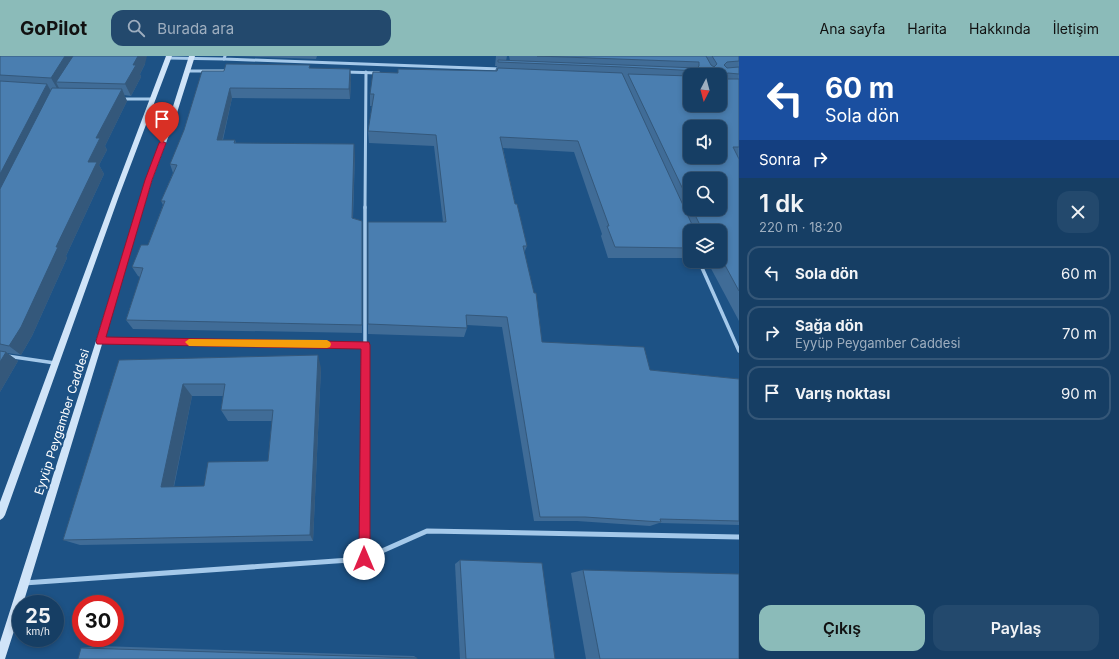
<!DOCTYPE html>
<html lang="tr">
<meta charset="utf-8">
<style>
:root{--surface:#163e64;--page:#23496d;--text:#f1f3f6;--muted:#9eaebf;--line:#355778;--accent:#8bbbb9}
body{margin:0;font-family:Inter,sans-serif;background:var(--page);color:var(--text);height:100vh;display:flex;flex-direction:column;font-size:15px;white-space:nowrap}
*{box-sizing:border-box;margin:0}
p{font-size:13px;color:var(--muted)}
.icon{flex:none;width:22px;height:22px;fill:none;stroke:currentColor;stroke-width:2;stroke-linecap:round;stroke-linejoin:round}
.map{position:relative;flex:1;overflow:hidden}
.drawer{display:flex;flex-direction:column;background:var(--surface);width:380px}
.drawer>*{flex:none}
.hud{background:#1a4fa0;color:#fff;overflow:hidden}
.needle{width:26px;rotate:186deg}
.buttons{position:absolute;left:683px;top:12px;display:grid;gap:8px}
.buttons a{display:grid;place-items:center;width:44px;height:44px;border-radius:8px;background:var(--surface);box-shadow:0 2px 6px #0003,0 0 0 1px var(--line);font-size:20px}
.speed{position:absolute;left:12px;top:539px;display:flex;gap:8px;font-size:20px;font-weight:700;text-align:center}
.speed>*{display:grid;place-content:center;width:52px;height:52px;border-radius:50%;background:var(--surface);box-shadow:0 2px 6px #0003,0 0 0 1px var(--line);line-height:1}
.speed small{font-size:10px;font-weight:400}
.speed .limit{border:6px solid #d22;background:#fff;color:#111}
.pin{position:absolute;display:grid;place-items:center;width:34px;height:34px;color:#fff;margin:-41px -17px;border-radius:50% 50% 50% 0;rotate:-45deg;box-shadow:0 0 4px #0007}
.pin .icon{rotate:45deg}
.me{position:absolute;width:44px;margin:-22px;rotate:0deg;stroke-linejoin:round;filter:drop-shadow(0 0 3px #0008)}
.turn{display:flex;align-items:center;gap:14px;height:84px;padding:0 20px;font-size:18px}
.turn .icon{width:52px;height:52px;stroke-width:2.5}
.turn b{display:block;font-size:28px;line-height:34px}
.then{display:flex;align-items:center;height:38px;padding:0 20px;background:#0003;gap:8px;font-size:15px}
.round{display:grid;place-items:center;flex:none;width:42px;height:42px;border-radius:12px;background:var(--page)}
.overview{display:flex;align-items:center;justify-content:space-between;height:68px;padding:0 20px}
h1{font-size:24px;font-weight:600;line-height:30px}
.action{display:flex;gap:8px;margin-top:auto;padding:8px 20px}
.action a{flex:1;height:46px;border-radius:12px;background:var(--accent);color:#111;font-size:16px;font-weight:600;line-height:46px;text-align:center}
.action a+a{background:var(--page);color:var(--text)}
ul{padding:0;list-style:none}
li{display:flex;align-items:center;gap:12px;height:54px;margin:0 8px 6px;padding:0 12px;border:2px solid var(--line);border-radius:12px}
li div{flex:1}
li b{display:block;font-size:15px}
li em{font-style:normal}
header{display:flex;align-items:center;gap:24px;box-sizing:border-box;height:56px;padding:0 20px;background:var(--accent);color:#111}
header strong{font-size:19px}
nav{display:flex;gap:22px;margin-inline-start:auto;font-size:14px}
.search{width:280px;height:36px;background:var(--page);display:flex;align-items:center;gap:10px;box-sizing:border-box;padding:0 14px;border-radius:12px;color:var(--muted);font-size:15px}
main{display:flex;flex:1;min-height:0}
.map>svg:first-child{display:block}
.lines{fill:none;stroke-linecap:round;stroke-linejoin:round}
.street-far2{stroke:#a5c9ea;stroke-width:3}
.street-far1{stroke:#a5c9ea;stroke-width:3.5}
.street{stroke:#a5c9ea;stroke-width:5}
.secondary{fill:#d0e4f8;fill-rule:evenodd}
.wall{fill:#406c97;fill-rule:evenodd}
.shaded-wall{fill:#34587b}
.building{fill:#4a7eb0;stroke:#34587b;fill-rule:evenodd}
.route{fill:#e11d48;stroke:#92132f}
.slow{fill:#f59e0b}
.labels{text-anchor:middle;stroke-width:4;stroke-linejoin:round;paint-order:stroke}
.street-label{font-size:12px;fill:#fff;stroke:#1d5285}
</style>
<header>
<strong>GoPilot</strong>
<div class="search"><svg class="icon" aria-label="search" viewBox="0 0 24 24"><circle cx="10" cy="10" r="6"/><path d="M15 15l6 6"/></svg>Burada ara</div>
<nav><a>Ana sayfa</a><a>Harita</a><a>Hakkında</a><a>İletişim</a></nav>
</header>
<main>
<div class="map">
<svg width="739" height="603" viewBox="0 0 739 603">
<rect width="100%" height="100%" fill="#1d5285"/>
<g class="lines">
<g class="street-far2">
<polyline points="225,0 224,3 500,13"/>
<polyline points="168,2 224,3"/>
<polyline points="187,15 229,15"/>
<polyline points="346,16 379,17"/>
<polyline points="121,43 152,43"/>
<polyline points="365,152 366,16"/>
</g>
<g class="street-far1">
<polyline points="699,205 739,295"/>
<polyline points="100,285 365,289"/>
<polyline points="0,299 55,307"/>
<polyline points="365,348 365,151"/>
</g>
<g class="street">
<polyline points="364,503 365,347"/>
<polyline points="24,527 364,503 427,475 739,481"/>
</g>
<g class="secondary">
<polygon points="166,0 172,0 119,140 5,459 3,462 0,464 0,446 113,140"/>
<polygon points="189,0 195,0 175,63 152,124 23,548 21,548 21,553 5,603 0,603 0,586 96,285 146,124 169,63"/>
</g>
</g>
<g class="wall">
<polygon points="0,0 145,8 140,18 141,21 131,40 124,39 127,45 105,90 107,94 99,109 104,118 66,200 67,202 32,280 21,299 7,297 18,305 0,336"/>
<polygon points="234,0 317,0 316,3"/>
<path d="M496,0h11l-1,5h4l-1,-5h230v265l-32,-60h13v-30h-30v27h-82l-7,-22 1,-2 -28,-82 -71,-4 12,56 12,42 -3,7 18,89 108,28 89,9v146l-80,-2 -9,3 -73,-5h-43l-32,-194 -35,-2v3l-3,9 -96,-3v-112h75l-9,-76 -65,-3 -1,-12 4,-25h-2v-12l28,-21 97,-2 2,-5h-2zM690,19h30l-30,30zM690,123l30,30h-30z"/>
<polygon points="310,9 310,12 350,13 351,24 350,43 232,42 223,84 235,84 236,87 355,99 353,162 362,165 362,277 133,273 126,264 140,221 138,220 132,211 148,189 163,149 161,145 173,117 170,108 224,15"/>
<path d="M119,304l202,8 -8,173 -233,4 -17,-5zM192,340h31l-2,14 7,11h44l-4,40 -64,25 -30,1z"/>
<polygon points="460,504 555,603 460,603 455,508"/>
<polygon points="583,514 739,603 586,603 571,517"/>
<polygon points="99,590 414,600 417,602 81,592"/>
</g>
<g class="shaded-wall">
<polygon points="65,0 79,0 56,26 59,32 58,34 51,22"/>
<polygon points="138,0 147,0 145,8 140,18 141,21 131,40 125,28 133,9"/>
<polygon points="350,13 351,24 350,43 349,33"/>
<polygon points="47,28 54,40 0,149 0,118"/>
<polygon points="230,32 232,42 220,94 217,84"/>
<polygon points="122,33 127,45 105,90 107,94 99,109 104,118 66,200 67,202 32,280 21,299 9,290 56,191 88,106 96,82"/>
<polygon points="354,88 355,99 352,172 352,162"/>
<polygon points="6,296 18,305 0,336 0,306"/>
<polygon points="318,299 321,312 313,485 310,479"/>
<polygon points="183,328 192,340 172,438 161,431"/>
</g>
<g class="building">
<polygon points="0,0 65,0 51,22 0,19"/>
<polygon points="73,0 138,0 133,9 136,9 125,28 56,26"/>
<path d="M537,0h169l5,9 3,2 3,-3 -5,-8h27v5l-12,1 -3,3 3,3 12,-1v7l-11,-1 -4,3 3,3h12v68h-6l6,12v132l-19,-35v-25h-18v-2l-10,-20h28v-30h-30v25l-62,-130 62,2v29h30v-30h-21v-4l-76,-4 -125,-5v-2l199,8 2,-2v-4zM690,71h30v30h-30z"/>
<polygon points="226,8 310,9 309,12 350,13 349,33 230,32 217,84 235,84 234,87 354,88 352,162 362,165 362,269 126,264 143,212 132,211 141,189 148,189 165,145 161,145 177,109 170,108 184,74 202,15 224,15"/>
<polygon points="498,12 622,17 695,175 690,175 690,192 615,191 607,170 609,170 578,85 500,81 515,148 517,148 527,190 523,190 534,237 536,237 542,286 644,291 650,314 739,323 739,465 660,463 661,466 585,461 540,461 507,261 466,259 467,272 368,268 368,166 446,166 436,79 368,75 374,38 370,38 373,16 398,17 398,13 497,15"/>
<polygon points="0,25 47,28 0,118"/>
<polygon points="52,32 122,33 96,82 100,82 88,106 97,106 56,191 58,191 21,271 9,290 0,288 0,133"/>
<polygon points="0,295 6,296 0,306"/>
<path d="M318,299l-8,180 -247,5 56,-180zM183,328h42l-4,26h52l-5,51 -60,1 -4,24 -43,1z"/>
<polygon points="460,504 542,507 555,603 466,603"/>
<polygon points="583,514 739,518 739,603 600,603"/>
<polygon points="81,592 417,602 417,603 78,603"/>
</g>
<polygon class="route" points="162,85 166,87 152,124 106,281 369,286 370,289 370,503 368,507 364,508 360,507 359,503 361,293 97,288 96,285 145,124 159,87"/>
<polygon class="slow" points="189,283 327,284 330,286 331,288 330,291 327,292 189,290 185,286"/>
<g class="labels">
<g class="street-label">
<text transform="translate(62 366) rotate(-72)" y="4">Eyyüp Peygamber Caddesi</text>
</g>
</g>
</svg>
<div class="buttons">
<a><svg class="needle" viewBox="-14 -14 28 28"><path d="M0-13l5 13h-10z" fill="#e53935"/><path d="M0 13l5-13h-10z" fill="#9eaebf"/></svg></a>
<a><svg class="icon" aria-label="sound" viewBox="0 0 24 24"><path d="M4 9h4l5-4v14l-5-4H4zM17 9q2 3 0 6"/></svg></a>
<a><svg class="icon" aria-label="search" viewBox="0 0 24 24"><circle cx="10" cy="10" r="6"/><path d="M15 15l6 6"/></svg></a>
<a><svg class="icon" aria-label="layers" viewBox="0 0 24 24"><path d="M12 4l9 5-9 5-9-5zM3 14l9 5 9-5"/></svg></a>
</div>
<div class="speed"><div>25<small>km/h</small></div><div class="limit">30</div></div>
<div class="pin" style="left:162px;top:87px;background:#d93025"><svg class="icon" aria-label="arrive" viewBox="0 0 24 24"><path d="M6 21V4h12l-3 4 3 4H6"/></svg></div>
<svg class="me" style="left:364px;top:503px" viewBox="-20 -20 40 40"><circle r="19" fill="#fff"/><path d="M0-13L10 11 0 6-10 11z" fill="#e11d48"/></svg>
</div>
<section class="drawer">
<div class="hud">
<div class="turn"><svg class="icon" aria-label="left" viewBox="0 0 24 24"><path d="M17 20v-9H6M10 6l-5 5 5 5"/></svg><div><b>60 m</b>Sola dön</div></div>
<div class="then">Sonra<svg class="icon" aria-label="right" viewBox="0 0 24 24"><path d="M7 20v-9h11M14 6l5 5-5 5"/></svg></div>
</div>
<div class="overview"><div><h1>1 dk</h1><p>220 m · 18:20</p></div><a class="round"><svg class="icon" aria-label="close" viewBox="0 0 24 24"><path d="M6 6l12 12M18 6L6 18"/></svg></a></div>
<ul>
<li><svg class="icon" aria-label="left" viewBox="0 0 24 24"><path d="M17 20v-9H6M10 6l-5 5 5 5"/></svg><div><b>Sola dön</b></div><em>60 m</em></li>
<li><svg class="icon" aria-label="right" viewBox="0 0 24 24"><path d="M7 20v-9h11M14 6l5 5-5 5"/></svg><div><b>Sağa dön</b><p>Eyyüp Peygamber Caddesi</p></div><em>70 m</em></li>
<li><svg class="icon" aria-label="arrive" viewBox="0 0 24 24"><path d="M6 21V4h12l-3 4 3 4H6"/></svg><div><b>Varış noktası</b></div><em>90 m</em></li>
</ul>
<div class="action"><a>Çıkış</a><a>Paylaş</a></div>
</section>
</main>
